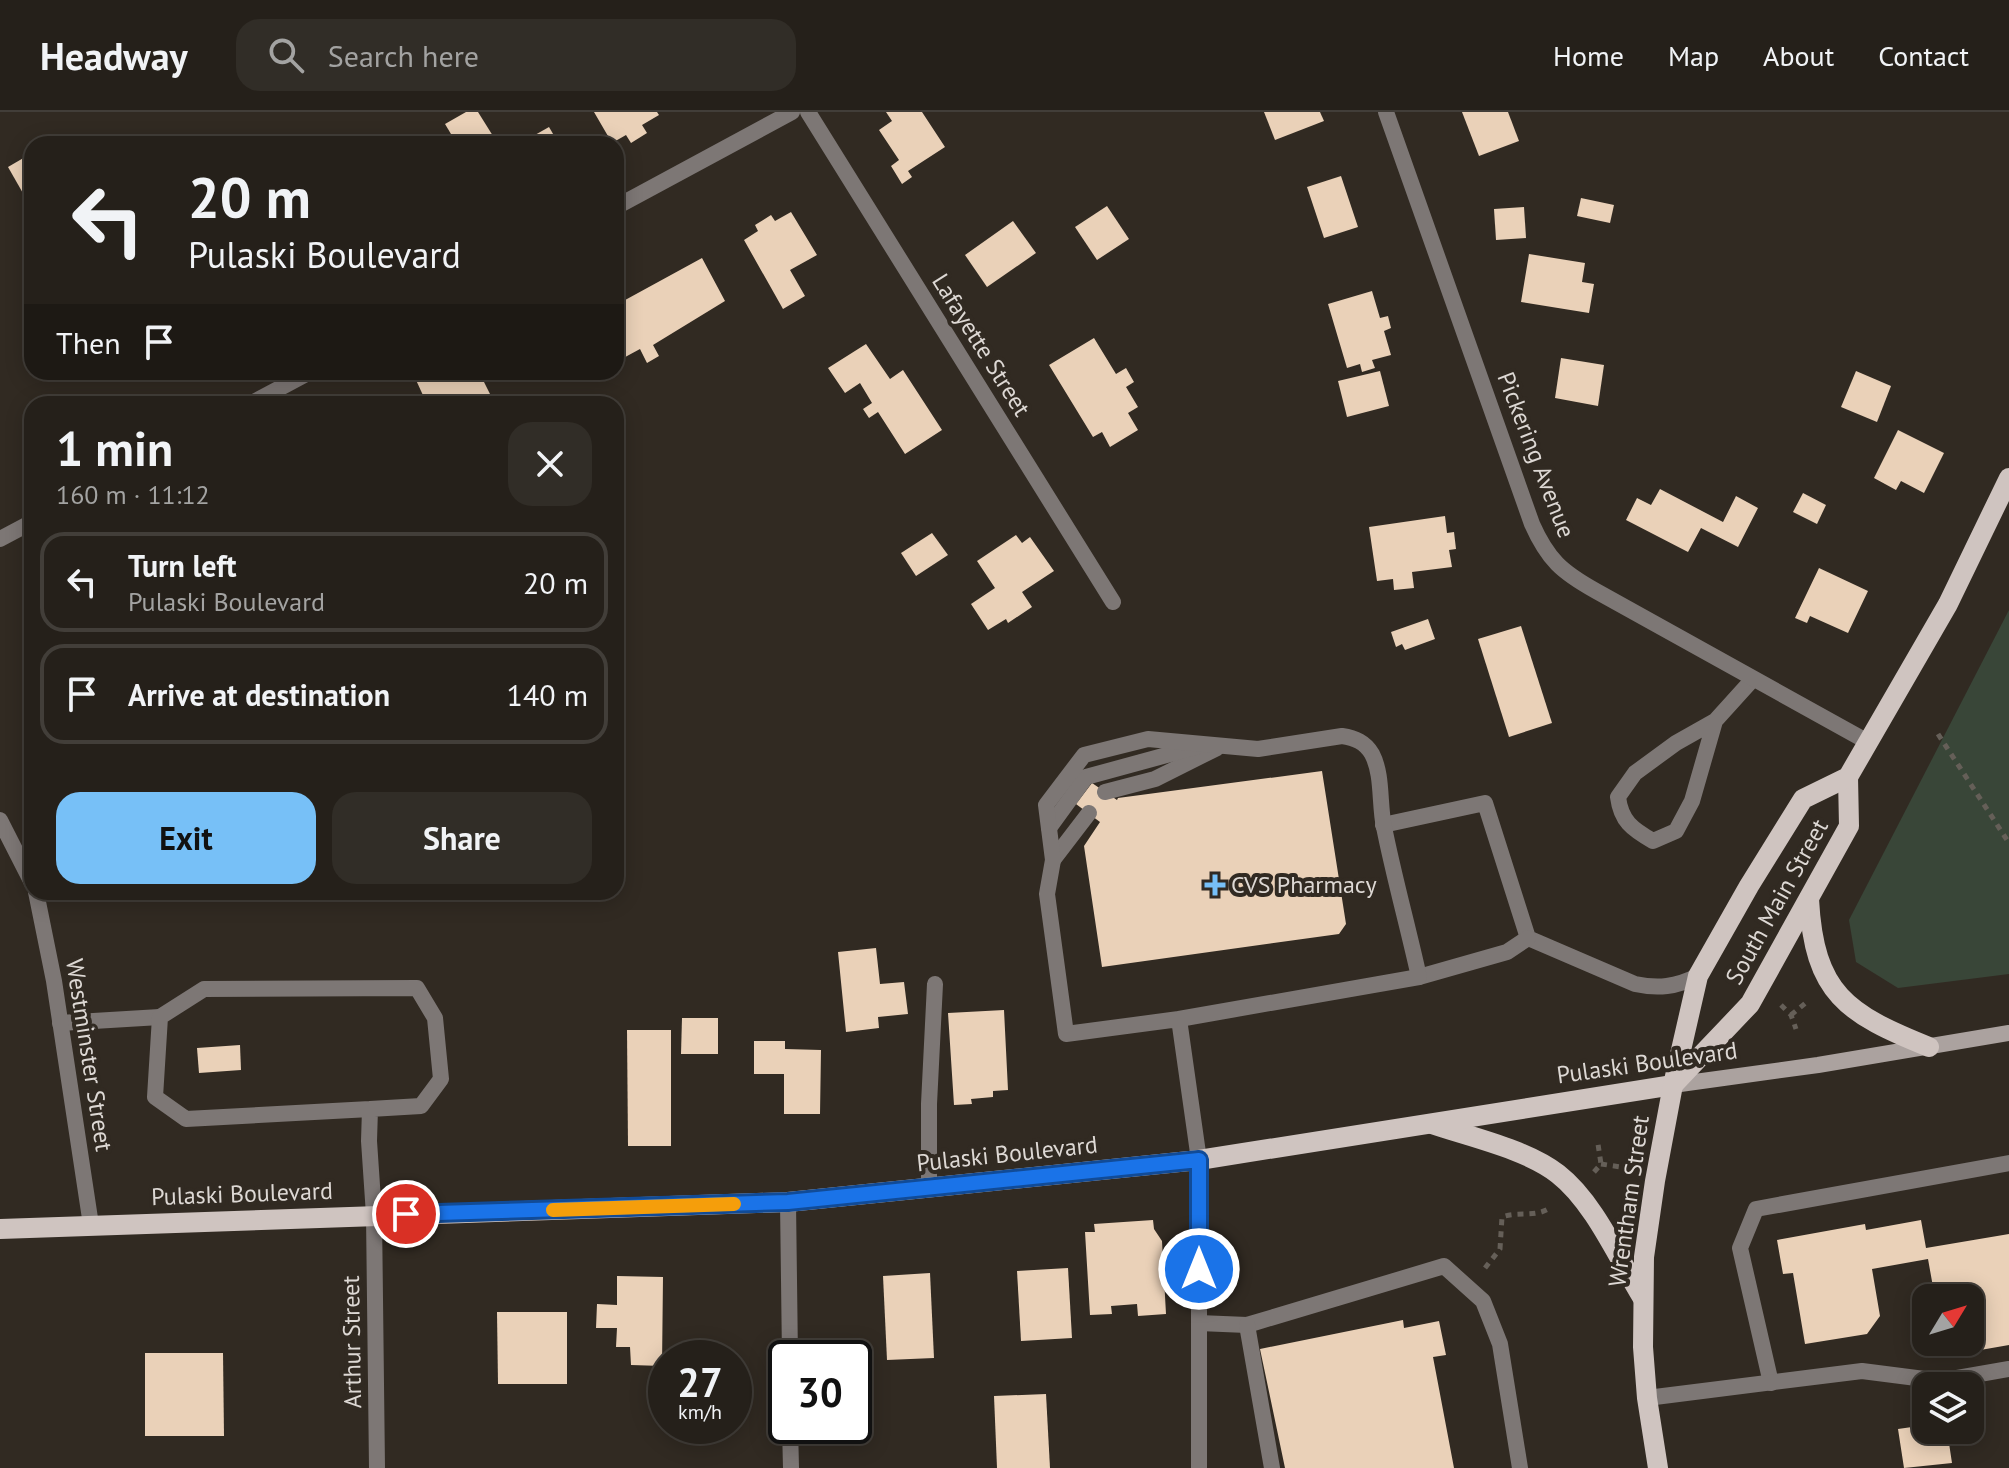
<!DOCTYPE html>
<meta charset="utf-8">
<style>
:root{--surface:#25201a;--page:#312d27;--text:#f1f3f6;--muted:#a3a3a2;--line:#423e39;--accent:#77c0f7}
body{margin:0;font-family:"PT Sans",sans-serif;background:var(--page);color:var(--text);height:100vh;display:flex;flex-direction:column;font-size:30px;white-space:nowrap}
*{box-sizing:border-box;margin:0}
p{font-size:26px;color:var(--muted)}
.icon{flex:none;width:44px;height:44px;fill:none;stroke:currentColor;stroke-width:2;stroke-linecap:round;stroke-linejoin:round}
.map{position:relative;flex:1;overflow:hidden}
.drawer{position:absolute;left:24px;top:284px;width:600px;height:504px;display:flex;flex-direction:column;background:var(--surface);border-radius:24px;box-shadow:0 4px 20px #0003,0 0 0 2px var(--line)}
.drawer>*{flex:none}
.top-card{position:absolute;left:24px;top:24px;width:600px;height:244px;border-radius:24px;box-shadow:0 4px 20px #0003,0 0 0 2px var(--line);background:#25201a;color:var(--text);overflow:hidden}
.needle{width:52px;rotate:52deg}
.controls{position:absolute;left:1912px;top:1172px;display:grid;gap:16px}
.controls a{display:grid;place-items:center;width:72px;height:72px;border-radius:16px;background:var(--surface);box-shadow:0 4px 20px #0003,0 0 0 2px var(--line);font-size:40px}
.speed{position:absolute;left:648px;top:1228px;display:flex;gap:16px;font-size:40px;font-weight:700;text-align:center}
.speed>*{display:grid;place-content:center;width:104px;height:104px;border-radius:50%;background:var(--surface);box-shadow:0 4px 20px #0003,0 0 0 2px var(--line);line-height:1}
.speed small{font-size:20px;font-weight:400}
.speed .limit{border:4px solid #111;border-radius:12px;background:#fff;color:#111}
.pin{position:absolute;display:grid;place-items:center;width:68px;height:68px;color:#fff;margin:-34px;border:4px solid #fff;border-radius:50%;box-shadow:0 2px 8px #0007}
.me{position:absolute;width:88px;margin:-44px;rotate:0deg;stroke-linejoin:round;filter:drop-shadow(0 0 6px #0008)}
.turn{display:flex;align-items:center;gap:28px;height:168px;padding:0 32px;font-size:36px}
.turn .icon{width:104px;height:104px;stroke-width:2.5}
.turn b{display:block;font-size:56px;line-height:68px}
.then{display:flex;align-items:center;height:76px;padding:0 32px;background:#0003;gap:16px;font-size:30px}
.round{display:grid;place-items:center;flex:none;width:84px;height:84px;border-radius:24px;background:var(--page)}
.head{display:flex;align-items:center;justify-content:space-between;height:136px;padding:0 32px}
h1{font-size:48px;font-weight:700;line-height:60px}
.cta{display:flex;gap:16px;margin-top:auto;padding:16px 32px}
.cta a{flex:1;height:92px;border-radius:24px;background:var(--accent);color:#111;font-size:32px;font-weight:700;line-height:92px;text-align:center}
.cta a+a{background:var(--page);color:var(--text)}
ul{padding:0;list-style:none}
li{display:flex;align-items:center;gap:24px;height:100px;margin:0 16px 12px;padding:0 16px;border:4px solid var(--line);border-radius:24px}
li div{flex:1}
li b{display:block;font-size:30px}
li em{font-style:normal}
header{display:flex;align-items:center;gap:48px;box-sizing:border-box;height:112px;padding:0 40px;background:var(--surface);border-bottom:2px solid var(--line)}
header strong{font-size:38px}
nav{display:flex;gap:44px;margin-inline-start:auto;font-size:28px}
.search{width:560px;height:72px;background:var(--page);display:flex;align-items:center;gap:20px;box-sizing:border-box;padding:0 28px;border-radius:24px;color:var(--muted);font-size:30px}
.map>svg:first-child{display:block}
.green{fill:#394638}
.building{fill:#ead1b8}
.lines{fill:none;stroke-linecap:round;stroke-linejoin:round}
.path{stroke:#655f58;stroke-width:5;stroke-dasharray:6 6;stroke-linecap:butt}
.service{stroke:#7d7775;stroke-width:16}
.minor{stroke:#7d7775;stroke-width:16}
.secondary{stroke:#aba29f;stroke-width:16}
.primary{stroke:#cfc4c0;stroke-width:20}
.route-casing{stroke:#114b97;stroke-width:20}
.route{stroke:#1a73e8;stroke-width:14}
.slow{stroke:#f59e0b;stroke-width:14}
.poi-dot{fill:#77c0f7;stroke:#312a22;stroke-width:3}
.labels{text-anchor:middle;stroke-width:8;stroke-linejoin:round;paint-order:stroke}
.street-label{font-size:24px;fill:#ddd8d4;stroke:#312a22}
.poi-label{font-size:24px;fill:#ddd8d4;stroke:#312a22;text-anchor:start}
</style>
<header>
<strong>Headway</strong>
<div class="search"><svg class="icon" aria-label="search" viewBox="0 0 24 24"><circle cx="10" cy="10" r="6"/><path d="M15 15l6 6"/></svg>Search here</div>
<nav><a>Home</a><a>Map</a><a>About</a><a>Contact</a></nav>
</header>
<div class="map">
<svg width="2009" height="1356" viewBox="0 0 2009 1356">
<rect width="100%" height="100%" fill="#312a22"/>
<polygon class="green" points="2009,498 2009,862 1898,876 1856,850 1849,808"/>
<g class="building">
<polygon points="466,0 478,0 493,24 480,32 457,32 445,12"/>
<polygon points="594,0 657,0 659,3 642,13 647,21 631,31 626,23 612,31"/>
<polygon points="886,0 922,0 945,35 908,59 912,65 902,72 891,54 899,48 879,18 892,9"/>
<polygon points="1264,0 1320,0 1324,9 1275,28"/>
<polygon points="1462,0 1508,0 1519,29 1479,44"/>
<polygon points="549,15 559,32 519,32"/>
<polygon points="32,41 32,97 8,55"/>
<polygon points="1341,64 1358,115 1324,126 1307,75"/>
<polygon points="1581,86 1614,93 1610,111 1577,104"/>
<polygon points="1107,94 1129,127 1097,148 1075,115"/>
<polygon points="1524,95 1526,126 1496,128 1494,97"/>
<polygon points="791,100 817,143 790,158 805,184 783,197 744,128 758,119 755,113 771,103 775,109"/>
<polygon points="1013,109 1036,141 987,175 965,143"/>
<polygon points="1529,142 1585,151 1582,170 1594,172 1589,201 1521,190"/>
<polygon points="702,146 725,189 653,233 659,244 647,251 640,237 616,250 616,217 623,213 616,200 616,193"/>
<polygon points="1372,179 1380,206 1388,204 1391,216 1384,219 1391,243 1372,248 1375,256 1362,260 1360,252 1347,256 1328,192"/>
<polygon points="1094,226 1116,262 1126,256 1134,270 1126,275 1138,295 1128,301 1138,318 1110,335 1102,320 1093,325 1049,253"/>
<polygon points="866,232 890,267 903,258 942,318 905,342 878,300 869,306 863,297 872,291 860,271 845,281 828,256"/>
<polygon points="1561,246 1604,253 1598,294 1555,286"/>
<polygon points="1380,259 1389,294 1347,305 1338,269"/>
<polygon points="1856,259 1891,274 1877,310 1841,295"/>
<polygon points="433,260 479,260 495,292 427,292 416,268"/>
<polygon points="1898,318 1944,341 1924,381 1901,369 1896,378 1874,366"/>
<polygon points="1660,377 1723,410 1736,384 1758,396 1738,435 1701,416 1688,440 1626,408 1637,386 1651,393"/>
<polygon points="1803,381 1826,393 1817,412 1793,400"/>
<polygon points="1445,404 1447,421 1454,420 1456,437 1449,438 1452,455 1412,460 1414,476 1394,478 1393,467 1377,469 1369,415"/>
<polygon points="932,421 948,443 916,464 901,441"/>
<polygon points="1016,423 1022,431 1030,425 1054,459 1022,480 1032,495 1008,511 1006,507 988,518 971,492 995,476 977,449"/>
<polygon points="1819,456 1868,479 1848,521 1810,504 1807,511 1795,506"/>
<polygon points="1428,507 1435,527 1405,538 1402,532 1396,535 1391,520"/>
<polygon points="1521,514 1552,611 1509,625 1478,527"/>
<polygon points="1322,659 1346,812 1339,822 1102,855 1084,734 1100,710 1076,692 1092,671 1117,688 1118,686"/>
<polygon points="876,836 880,872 904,870 908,902 878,905 879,916 846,920 838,840"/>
<polygon points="1004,898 1008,978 993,979 993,985 971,987 972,992 954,993 948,901"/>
<polygon points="682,906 718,906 718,942 681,942"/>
<polygon points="627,918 671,918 671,1034 628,1034"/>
<polygon points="754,929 785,929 785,937 821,938 820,1002 784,1002 784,962 754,962"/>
<polygon points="240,933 241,958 199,961 197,936"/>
<polygon points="1153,1108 1154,1117 1162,1129 1166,1202 1138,1204 1137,1192 1111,1194 1112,1202 1090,1203 1085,1120 1095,1120 1094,1112"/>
<polygon points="1921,1108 1926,1136 2009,1122 2009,1233 1946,1244 1943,1230 1970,1230 1970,1186 1935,1186 1928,1147 1872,1157 1880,1204 1867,1222 1805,1232 1793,1161 1783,1162 1777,1128 1865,1112 1866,1118"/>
<polygon points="1068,1156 1072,1226 1021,1229 1017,1159"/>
<polygon points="930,1161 934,1246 887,1248 883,1164"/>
<polygon points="617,1164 663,1165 662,1254 631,1253 630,1235 616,1235 617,1216 596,1216 597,1192 617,1193"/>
<polygon points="497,1200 567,1200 567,1272 498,1272"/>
<polygon points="1403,1208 1404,1216 1439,1209 1446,1243 1433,1245 1454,1356 1285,1356 1260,1237"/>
<polygon points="145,1241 223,1241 224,1324 145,1324"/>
<polygon points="1046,1282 1050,1356 997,1356 994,1284"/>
<polygon points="1926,1313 1926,1318 1947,1318 1952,1351 1904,1356 1898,1317"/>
</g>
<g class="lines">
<g class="path">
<polyline points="1938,622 2009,731"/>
<polyline points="1781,893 1791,903 1796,917"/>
<polyline points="1791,903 1808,889"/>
<polyline points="1601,1052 1621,1055"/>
<polyline points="1594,1060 1601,1052 1598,1032"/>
<path d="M1485,1156l15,-19 2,-32c17,-6 32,1 48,-9"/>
</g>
<g class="service">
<path d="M1715,609l-23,80 -16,30 -23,10c-21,-12 -32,-20 -35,-44l17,-24 41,-30 39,-22 38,-42"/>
<polyline points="1105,680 1155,667 1217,636"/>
<path d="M1383,713l102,-22 43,135 107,46c23,5 41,3 63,-8"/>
<polyline points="1049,716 1086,665 1196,635"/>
<polyline points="1053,748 1089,701"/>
<polyline points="1419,865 1507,840 1528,826"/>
<path d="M1179,907l240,-42c-11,-50 -25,-100 -35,-150 -5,-23 -1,-52 -12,-73 -7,-12 -17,-16 -30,-18l-84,13 -110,-10 -64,16 -38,50 7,55 -6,34 19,140 113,-15 20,141"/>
<polyline points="60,911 160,905"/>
<polyline points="370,997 186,1007 155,985 160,905 204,877 417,876 435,906 441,967 421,994 370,997 369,1029 374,1103"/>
<polyline points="929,1076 929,992 935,872"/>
<polyline points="1199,1211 1247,1213 1444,1154 1483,1189 1500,1232 1520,1356"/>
<polyline points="1247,1213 1272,1356"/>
<polyline points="1771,1271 1740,1136 1756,1097 2009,1051"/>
<polyline points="1647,1286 1862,1259 1940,1269 2009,1257"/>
</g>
<g class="minor">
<polyline points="808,0 1113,490"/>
<path d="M1386,0l146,412c16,36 30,48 64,67l272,151"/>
<polyline points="616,95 792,0"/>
<polyline points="250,292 310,260"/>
<polyline points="0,427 32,410"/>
<polyline points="0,708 32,771"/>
<polyline points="36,780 54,869 91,1113"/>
<polyline points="1199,1048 1199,1356"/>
<polyline points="788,1090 790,1246"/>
<polyline points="374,1103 377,1356"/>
<polyline points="790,1314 791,1356"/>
</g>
<polyline class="secondary" points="1673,973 1818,953 2009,921"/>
<g class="primary">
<path d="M1809,787c5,95 38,115 120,148"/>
<polyline points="1673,973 1750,892 1849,714 1848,665"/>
<path d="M1432,1012c38,13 94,25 126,50 36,28 60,84 84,123"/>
<polyline points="0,1117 788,1090 1199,1048 1673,973"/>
<polyline points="1658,1356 1647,1286 1643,1235 1644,1145 1655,1069 1673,973 1698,864 1749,774 1803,687 1848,665 1948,492 2009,366"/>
</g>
</g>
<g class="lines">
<defs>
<polyline id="route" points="406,1102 788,1090 1199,1048 1199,1157"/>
</defs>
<use href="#route" class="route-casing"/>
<use href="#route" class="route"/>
<polyline class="slow" points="553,1098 734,1092"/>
</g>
<path class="poi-dot" d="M1211 761h8v8h8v8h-8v8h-8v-8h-8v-8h8z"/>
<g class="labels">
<g class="street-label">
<text transform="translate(981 233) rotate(58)" y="8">Lafayette Street</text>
<text transform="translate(1536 343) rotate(69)" y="8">Pickering Avenue</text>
<text transform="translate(1777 790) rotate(-61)" y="8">South Main Street</text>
<text transform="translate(89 943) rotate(81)" y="8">Westminster Street</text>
<text transform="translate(1647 951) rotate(-8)" y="8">Pulaski Boulevard</text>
<text transform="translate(1007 1042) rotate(-6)" y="8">Pulaski Boulevard</text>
<text transform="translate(242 1082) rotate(-2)" y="8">Pulaski Boulevard</text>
<text transform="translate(1629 1089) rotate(-82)" y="8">Wrentham Street</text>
<text transform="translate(352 1230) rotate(-91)" y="8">Arthur Street</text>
</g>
<g class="poi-label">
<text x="1231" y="781">CVS Pharmacy</text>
</g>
</g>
</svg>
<div class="controls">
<a><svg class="needle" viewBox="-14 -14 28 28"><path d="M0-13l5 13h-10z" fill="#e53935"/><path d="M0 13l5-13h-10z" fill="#a3a3a2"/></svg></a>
<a><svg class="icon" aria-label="layers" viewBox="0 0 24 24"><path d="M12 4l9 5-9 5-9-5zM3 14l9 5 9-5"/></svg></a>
</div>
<div class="speed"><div>27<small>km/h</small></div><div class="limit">30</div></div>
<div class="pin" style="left:406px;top:1102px;background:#d93025"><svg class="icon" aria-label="arrive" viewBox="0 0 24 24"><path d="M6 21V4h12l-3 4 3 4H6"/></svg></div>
<svg class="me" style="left:1199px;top:1157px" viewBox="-20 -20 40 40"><circle r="17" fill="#1a73e8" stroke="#fff" stroke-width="3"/><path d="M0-11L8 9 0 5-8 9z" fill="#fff"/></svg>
<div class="top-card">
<div class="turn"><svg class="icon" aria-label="left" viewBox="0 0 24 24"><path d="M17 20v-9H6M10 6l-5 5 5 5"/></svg><div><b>20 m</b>Pulaski Boulevard</div></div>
<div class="then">Then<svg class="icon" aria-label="arrive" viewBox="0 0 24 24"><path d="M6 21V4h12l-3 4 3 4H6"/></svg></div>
</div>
<section class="drawer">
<div class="head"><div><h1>1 min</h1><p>160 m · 11:12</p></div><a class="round"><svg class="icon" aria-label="close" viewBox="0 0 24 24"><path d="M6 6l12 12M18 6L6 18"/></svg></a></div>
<ul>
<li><svg class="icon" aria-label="left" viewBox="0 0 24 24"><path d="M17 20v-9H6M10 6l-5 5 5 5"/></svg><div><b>Turn left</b><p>Pulaski Boulevard</p></div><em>20 m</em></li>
<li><svg class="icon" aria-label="arrive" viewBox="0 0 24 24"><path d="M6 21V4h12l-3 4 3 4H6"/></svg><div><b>Arrive at destination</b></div><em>140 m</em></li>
</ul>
<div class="cta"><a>Exit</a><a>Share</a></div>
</section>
</div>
